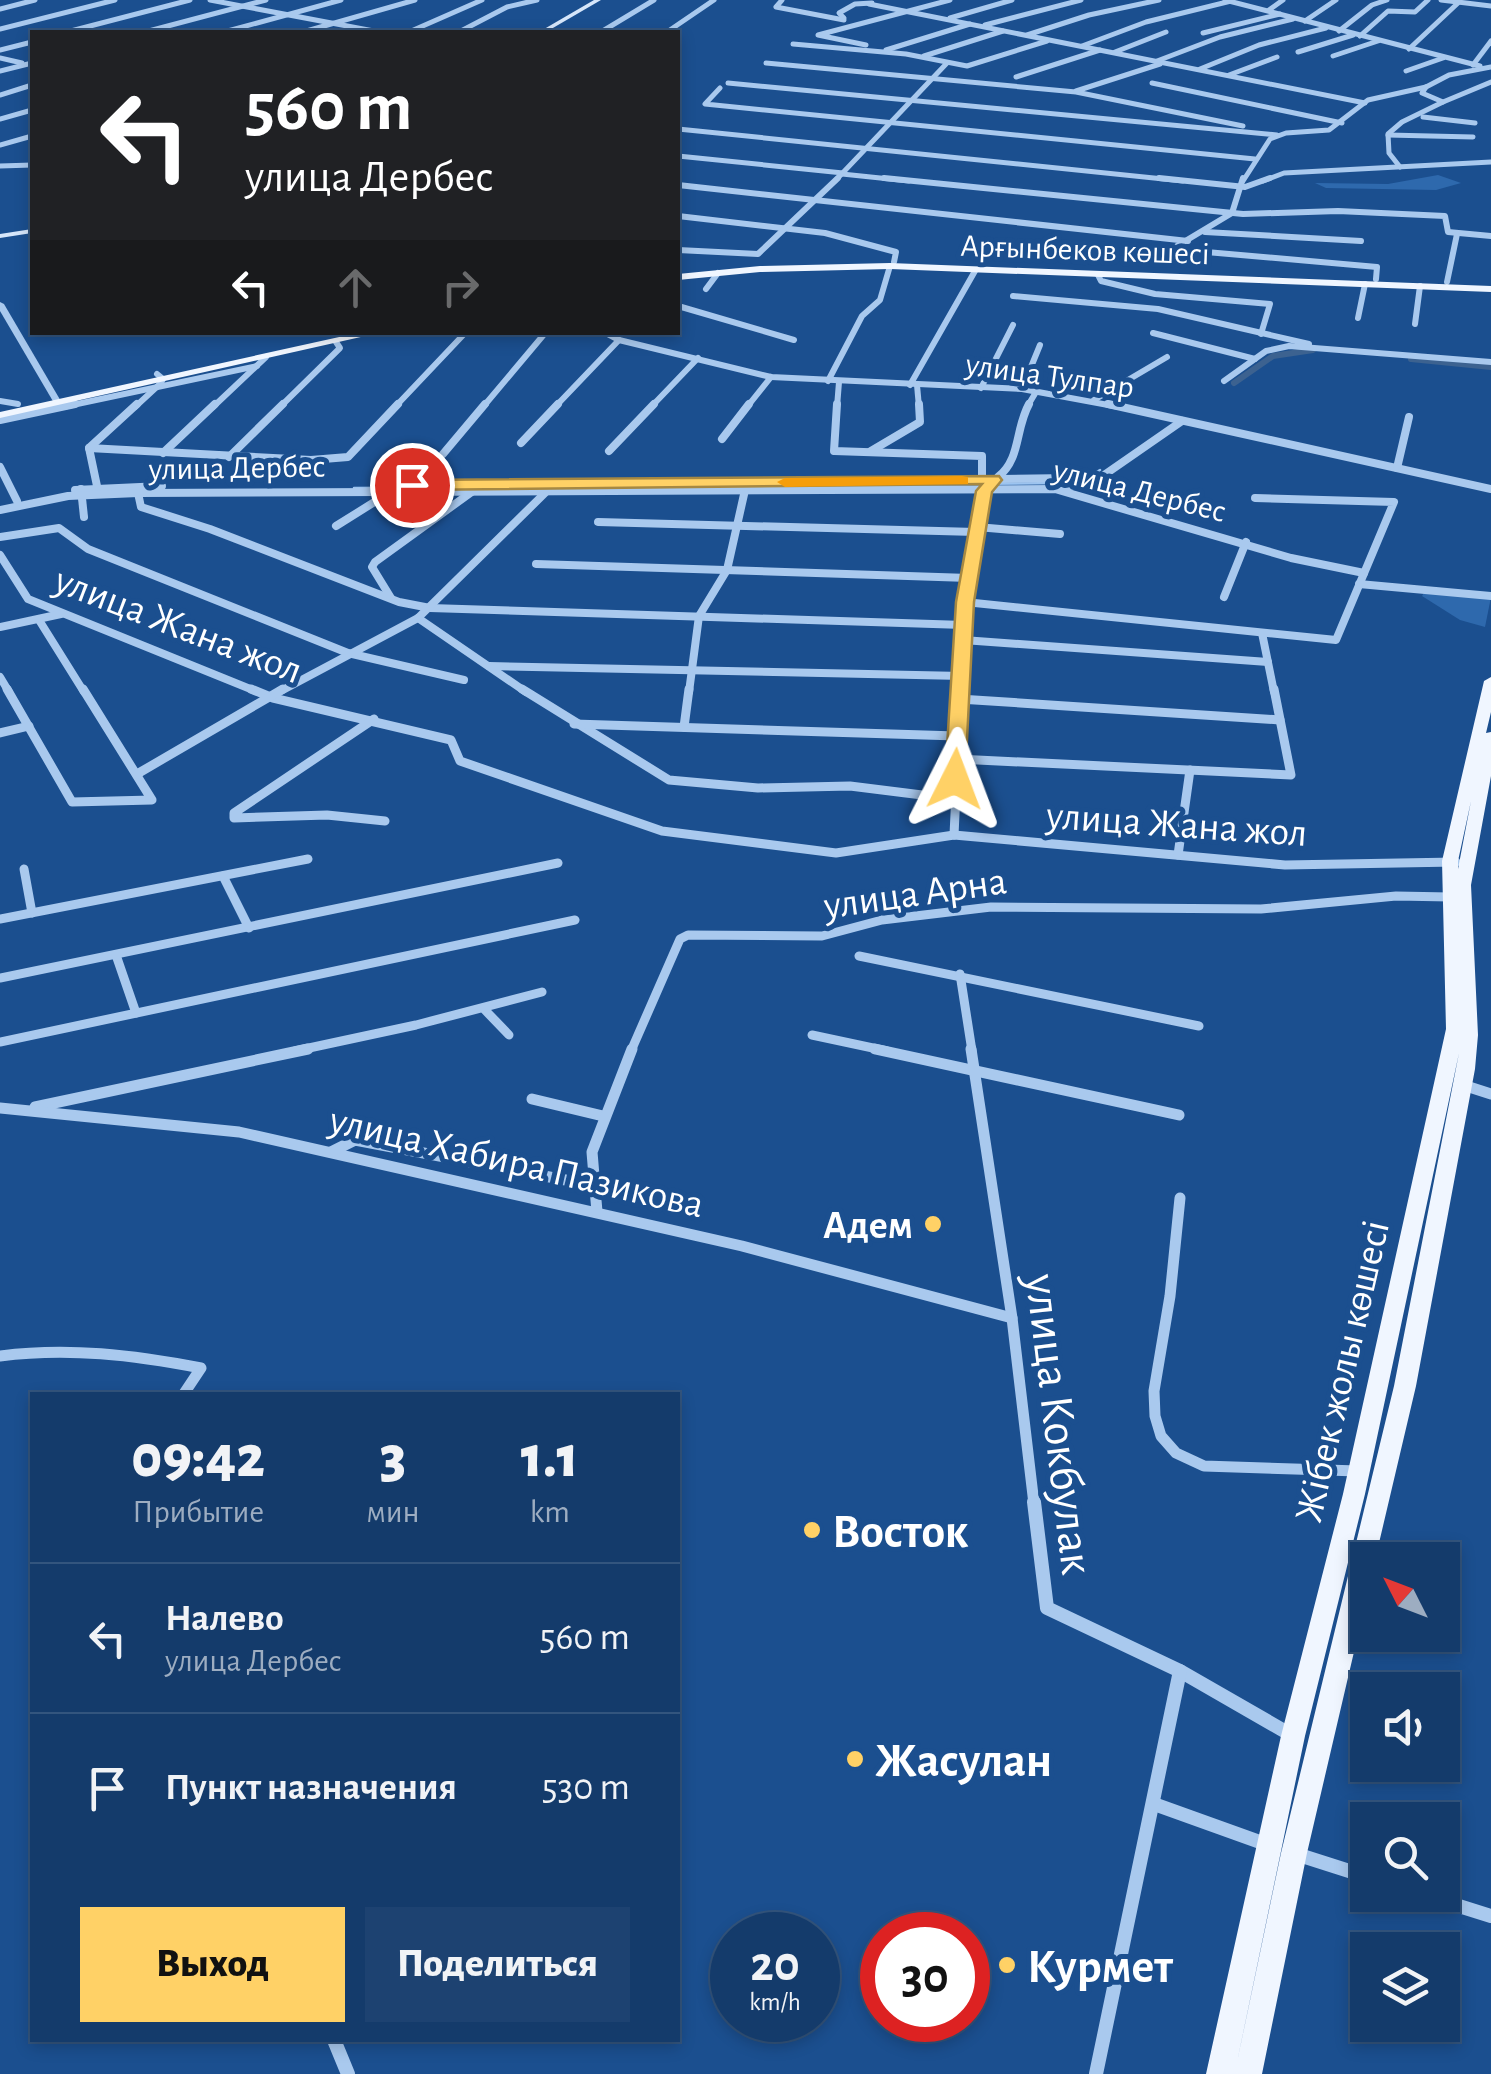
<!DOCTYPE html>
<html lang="ru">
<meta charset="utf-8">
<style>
:root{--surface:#143b6b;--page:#1d4271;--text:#f1f3f6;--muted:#9dadc1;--line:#33557e;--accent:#ffd166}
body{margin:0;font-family:"Alegreya Sans",sans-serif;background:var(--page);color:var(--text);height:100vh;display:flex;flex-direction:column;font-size:38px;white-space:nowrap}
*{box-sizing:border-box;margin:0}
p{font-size:32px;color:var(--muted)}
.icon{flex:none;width:55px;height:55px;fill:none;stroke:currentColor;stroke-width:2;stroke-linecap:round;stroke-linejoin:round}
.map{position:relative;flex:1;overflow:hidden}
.drawer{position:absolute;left:30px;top:1392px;width:650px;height:650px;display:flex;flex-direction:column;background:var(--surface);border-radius:0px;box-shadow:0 5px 15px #0003,0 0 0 2px var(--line)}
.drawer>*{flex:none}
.top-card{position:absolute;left:30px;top:30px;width:650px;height:305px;border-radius:0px;box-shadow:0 5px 15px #0003,0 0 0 2px var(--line);background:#202124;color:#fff;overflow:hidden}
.needle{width:65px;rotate:312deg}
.controls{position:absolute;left:1350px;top:1542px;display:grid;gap:20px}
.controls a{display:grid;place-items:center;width:110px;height:110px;border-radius:0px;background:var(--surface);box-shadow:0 5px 15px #0003,0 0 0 2px var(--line);font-size:50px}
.speed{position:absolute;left:710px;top:1912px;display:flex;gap:20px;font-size:50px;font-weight:700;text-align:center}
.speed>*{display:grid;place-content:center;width:130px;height:130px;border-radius:50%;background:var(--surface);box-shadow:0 5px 15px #0003,0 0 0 2px var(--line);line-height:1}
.speed small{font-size:25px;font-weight:400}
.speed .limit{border:15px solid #d22;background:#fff;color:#111}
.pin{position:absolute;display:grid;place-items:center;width:85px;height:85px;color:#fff;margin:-42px;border:5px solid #fff;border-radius:50%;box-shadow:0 2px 10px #0007}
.me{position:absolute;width:110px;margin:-55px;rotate:3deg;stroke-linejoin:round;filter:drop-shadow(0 0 8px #0008)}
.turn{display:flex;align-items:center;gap:35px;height:210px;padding:0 50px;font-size:45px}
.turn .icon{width:130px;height:130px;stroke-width:2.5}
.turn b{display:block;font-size:70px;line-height:85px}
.lanes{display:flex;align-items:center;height:95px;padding:0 50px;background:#0003;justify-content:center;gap:50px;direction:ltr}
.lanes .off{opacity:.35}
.eta{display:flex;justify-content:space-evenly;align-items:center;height:170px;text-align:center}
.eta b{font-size:60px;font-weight:800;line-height:70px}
.cta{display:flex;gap:20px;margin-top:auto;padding:20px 50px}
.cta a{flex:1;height:115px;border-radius:0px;background:var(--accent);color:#111;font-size:40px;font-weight:800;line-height:115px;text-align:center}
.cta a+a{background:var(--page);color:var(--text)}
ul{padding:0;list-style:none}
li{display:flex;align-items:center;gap:30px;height:150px;padding:0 50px;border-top:2px solid var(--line)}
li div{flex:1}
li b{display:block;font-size:38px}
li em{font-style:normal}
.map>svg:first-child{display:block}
.green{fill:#2e69ad}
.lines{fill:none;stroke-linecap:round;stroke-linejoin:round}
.stream{stroke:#9cc4f0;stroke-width:2.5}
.canal{stroke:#3c6290;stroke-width:6}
.minor-far5{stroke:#a9c9ee;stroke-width:5}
.minor-far4{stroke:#a9c9ee;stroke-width:6}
.minor-far3{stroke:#a9c9ee;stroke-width:8}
.minor-far2{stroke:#a9c9ee;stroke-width:9}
.minor-far1{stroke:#a9c9ee;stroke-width:11}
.minor{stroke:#a9c9ee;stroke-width:14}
.tertiary{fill:#a9c9ee;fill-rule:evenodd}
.secondary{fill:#d6e6fa;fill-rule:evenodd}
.primary{fill:#f0f6ff;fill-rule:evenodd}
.route{fill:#ffd166;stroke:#a68842;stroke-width:2.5}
.slow{fill:#f59e0b}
.poi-dot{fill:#ffd166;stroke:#1b4f8f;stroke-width:4}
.labels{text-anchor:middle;stroke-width:10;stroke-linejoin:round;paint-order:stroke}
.far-street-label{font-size:32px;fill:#fff;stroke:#1b4f8f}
.street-label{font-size:40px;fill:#fff;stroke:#1b4f8f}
.poi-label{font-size:40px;font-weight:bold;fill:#fff;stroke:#1b4f8f;text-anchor:end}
.near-street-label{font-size:48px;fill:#fff;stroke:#1b4f8f}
.near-poi-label{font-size:48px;font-weight:bold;fill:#fff;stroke:#1b4f8f;text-anchor:start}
</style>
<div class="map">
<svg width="1491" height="2074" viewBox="0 0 1491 2074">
<rect width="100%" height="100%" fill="#1b4f8f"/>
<g class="green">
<polygon points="1438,175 1461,183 1436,190 1326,188 1315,183 1388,184"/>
<polygon points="1425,591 1491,597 1485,627 1460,620 1422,596"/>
</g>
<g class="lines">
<g class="stream">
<polyline points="1083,480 1100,470"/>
<polyline points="729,486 1064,483"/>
<polyline points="560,487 704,487"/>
<polyline points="354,488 549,487"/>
</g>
<g class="canal">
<polyline points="1411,359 1491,367"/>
<polyline points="1234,383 1273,356 1313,350"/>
</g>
<g class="minor-far5">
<polyline points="210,0 379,32"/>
<polyline points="782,0 776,7 844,20"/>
<polyline points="1225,0 1480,66"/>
<polyline points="1441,0 1491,6"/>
<polyline points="869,4 1365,103"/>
<polyline points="0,9 35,0"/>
<polyline points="1269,10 1283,0"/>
<polyline points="844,18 839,13 855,4 872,3"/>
<polyline points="950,18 1012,0"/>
<polyline points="1305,21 1336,0"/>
<polyline points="985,25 1081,0"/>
<polyline points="0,29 115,0"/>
<polyline points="1339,31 1372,5 1387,0"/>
<polyline points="67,32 190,0"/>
<polyline points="145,32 266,0"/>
<polyline points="224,32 341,0"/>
<polyline points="303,32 415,0"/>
<polyline points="409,32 482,0"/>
<polyline points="459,32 507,7 537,0"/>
<polyline points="601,32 654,0"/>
<polyline points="667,32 714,0"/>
<polyline points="1203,33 1280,14"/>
<polyline points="1027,35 1089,15 1159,0"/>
<polyline points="1360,36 1388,11 1415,12 1428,0"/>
<polyline points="793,44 906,54 967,66 1047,41"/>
<polyline points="866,45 818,35 950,0"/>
<polyline points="1082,46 1146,22 1231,1"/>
<polyline points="1409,49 1458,3"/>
<polyline points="0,50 32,42"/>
<polyline points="886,50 970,24"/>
<polyline points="1115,52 1166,32"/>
<polyline points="1298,52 1353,35"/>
<polyline points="924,56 1003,31"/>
<polyline points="1333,56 1378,41"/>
<polyline points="0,58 22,63"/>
<polyline points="1157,61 1220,37 1293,19"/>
<polyline points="766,63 1076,92 1243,126"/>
<polyline points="1473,65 1491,41"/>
<polyline points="1200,69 1259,45 1326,28"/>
<polyline points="0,71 32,63"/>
<polyline points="1406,71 1443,58"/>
<polyline points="1229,75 1277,57"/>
<polyline points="1016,77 1100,50"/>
<polyline points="728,83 1277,135"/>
<polyline points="1152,83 1342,123"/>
<polyline points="720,88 705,104 1255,159"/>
<polyline points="1076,91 1160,64"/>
<polyline points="0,95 32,85"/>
<polyline points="1443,102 1491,82"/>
<polyline points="1423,117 1475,123"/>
<polyline points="0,119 32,110"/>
<polyline points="678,129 1183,181"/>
<polyline points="1388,135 1473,137"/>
<polyline points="0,145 32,136"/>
<polyline points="678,156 843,173"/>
<polyline points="0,166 32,165"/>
<polyline points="1400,167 1389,153 1388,134 1402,122 1443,102 1422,93 1426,87"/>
<polyline points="842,174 909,181"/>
<polyline points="835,181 947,63"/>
<polyline points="1243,181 1270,139 1286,133 1329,130 1368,100 1426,87 1449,75 1491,67"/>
<polyline points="1263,181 1284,173 1491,162"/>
</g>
<g class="minor-far4">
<polyline points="884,178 1243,214 1338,211 1445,216 1448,232 1491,236"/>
<polyline points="1159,178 1245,187 1270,178"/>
<polyline points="1243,178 1232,213 1172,249 1377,267 1376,279"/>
<polyline points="678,185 1188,241"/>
<polyline points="678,216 825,233 896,252 894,262"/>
<polyline points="1205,232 1361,241"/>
<polyline points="678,250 758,254 838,178"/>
<polyline points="1098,275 1101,281 1155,294 1270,304 1261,334"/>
<polyline points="1447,282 1457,234"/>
<polyline points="706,289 718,273"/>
<polyline points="1013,296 1158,309 1309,344"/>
<polyline points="678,306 794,340"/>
<polyline points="1358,318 1365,284"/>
<polyline points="1415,324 1420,286"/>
<polyline points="604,332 619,340 771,377 1022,389 1119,407"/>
<polyline points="1153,333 1255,359"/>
<polyline points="828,381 862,316 880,300 890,266"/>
<polyline points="1224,381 1266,351 1289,346 1491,362"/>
<polyline points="910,385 975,271"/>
<polyline points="917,385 919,407"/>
<polyline points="981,388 1013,325"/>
<polyline points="1022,389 1040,345"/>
<polyline points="1094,400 1167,357"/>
<polyline points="0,401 18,404"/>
<polyline points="63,407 257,366"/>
<polyline points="135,407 161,383 163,379 157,374"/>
<polyline points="213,407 266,357"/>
<polyline points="280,407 340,348 336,342"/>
<polyline points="395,407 466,332"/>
<polyline points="483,407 546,332"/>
<polyline points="555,407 619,340"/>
<polyline points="651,407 698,358"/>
<polyline points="747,407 771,377"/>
<polyline points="837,407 839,382"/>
<polyline points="1027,407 1036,392"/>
</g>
<g class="minor-far3">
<polyline points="837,404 834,451 982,456 982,480"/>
<polyline points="1108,404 1491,489"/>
<polyline points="0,420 75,404"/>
<polyline points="722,439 749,404"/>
<polyline points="521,443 558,404"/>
<polyline points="89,448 311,460 348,457 398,404"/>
<polyline points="609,451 654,404"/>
<polyline points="871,451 920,422 919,404"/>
<polyline points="163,453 215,404"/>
<polyline points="443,454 485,404"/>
<polyline points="229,457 283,404"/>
<polyline points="0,467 17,501"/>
<polyline points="1397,468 1409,417"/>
<path d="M998,477c23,-18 17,-48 31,-73"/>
<polyline points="704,483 1070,478 1072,486"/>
<polyline points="97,486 89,448 137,404"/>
<polyline points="1066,487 1094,482 1182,421"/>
<polyline points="81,489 84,517"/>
<polyline points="75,490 162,486"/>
<polyline points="138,493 141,507 210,529 399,602 430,608 964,625"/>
<polyline points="0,510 68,496 138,493 1055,489 1291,558 1364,573"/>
<polyline points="598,522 976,532"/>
<polyline points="336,526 392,491"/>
<polyline points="977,527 1060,534"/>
<polyline points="0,537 59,528 88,549 348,653 464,680"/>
<polyline points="0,555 28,599 258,692"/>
<polyline points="536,564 969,578"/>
<polyline points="1359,584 1491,596"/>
<polyline points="1224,597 1246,542"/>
<polyline points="391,598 372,567 375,562 473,491"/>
<polyline points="965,602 1336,640 1394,502 1255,498"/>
<polyline points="418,618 526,692"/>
<polyline points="39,620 84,692"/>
<polyline points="0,627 61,614"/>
<polyline points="1262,633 1274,692"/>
<polyline points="963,640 1268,662"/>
<polyline points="489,666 963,676"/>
<polyline points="0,677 9,692"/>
<polyline points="279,692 418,618 548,490"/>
<polyline points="689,692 699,616 727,570 745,490"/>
<polyline points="961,692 965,602 986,489"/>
</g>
<g class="minor-far2">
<polyline points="7,689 72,802 152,800 83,689"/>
<polyline points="251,689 273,698 451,740 460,761 662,831 836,853 954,835 1285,865 1456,862"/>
<polyline points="522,689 669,780 758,788 850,786 954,799"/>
<polyline points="959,699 1280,720"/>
<polyline points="374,719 234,813 234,818 327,815 385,821"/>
<polyline points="574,724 957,736"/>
<polyline points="684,727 689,689"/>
<polyline points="0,733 29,726"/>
<polyline points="957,759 1291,775 1274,689"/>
<polyline points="137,774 283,689"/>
<polyline points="954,835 961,689"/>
<polyline points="1178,855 1190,770"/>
<polyline points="24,869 32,913"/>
<polyline points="223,876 249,928"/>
<polyline points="0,919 308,859"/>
<polyline points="116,955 136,1013"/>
<polyline points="859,956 1199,1026"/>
<polyline points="960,974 972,1051"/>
<polyline points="0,978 558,863"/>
<polyline points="485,1010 509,1035"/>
<polyline points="812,1035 887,1051"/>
<polyline points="0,1042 575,920"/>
<polyline points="295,1051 416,1025 542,992"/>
<polyline points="631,1051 680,939 688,935 822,936 882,920 991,907 1261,909 1396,896 1450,897"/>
</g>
<g class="minor-far1">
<polyline points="875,1049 1179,1115"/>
<polyline points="971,1049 1012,1318 1034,1504"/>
<polyline points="1463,1085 1491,1094"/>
<polyline points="532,1099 603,1116"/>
<polyline points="35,1107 308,1049"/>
<polyline points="0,1108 239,1132 742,1246 1012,1318"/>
<polyline points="331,1152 355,1140 597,1186"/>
<polyline points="1180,1198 1170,1296 1154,1391 1155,1416 1161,1436 1176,1453 1204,1466 1358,1471"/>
<polyline points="597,1212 592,1152 632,1049"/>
<path d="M0,1356c68,-9 134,-1 201,12l-18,27"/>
</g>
<g class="minor">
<polyline points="1034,1502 1047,1608 1180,1671 1293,1736"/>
<polyline points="1154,1804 1271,1846"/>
<polyline points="1296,1854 1368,1877"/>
<polyline points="1424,1895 1491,1916"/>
<polyline points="334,2040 348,2074"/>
<polyline points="1096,2074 1180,1671"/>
</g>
<polygon class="tertiary" points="0,302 4,304 62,403 61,405 54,403 0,311"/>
<g class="secondary">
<polygon points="594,0 601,0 546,32 539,32"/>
<polygon points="32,229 32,233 0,238 0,234"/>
</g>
<g class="primary">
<polygon points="890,263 1491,286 1491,292 890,269 760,272 678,280 678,274 760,266"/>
<polygon points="362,332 383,332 0,418 0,412"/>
<path d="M1491,677v35l-5,21 5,-1v44l-20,109 7,150 -3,34 -59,317 -41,174h-7v32l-61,261 -45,221h-56l75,-338 62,-242 103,-465 -4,-168 42,-180zM1471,801l-13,68v-8zM1459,1053l-65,333 -113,467 -45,214 69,-331 60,-242z"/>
</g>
</g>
<polygon class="route" points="999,476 1002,480 992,492 974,602 965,779 955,785 945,779 956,602 976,491 982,484 412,490 405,485 412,480"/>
<polygon class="slow" points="962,476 968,477 968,484 785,487 777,482 785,478"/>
<g class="poi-dot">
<circle cx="933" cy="1224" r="10"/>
<circle cx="812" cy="1530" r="10"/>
<circle cx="855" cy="1759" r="10"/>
<circle cx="1007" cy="1965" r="10"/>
</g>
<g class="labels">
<g class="far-street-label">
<text transform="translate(1085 249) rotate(2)" y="11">Арғынбеков көшесі</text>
<text transform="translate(1050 375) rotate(8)" y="11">улица Тулпар</text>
<text transform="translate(237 467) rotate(-1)" y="11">улица Дербес</text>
<text transform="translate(1140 490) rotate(14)" y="11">улица Дербес</text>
</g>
<g class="street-label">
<text transform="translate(179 624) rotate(21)" y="14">улица Жана жол</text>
<text transform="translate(1177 823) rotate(4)" y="14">улица Жана жол</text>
<text transform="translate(915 892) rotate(-8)" y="14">улица Арна</text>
<text transform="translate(517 1161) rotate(13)" y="14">улица Хабира Пазикова</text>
<text transform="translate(1341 1371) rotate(-77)" y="14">Жібек жолы көшесі</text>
</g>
<g class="poi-label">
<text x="913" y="1238">Адем</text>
</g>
<g class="near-street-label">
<text transform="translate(1061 1424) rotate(83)" y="17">улица Кокбулак</text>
</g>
<g class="near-poi-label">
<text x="832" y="1547">Восток</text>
<text x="875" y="1776">Жасулан</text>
<text x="1027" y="1982">Курмет</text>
</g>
</g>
</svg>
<div class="controls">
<a><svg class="needle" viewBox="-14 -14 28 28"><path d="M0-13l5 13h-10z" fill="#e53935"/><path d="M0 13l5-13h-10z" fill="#9dadc1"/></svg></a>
<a><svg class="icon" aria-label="sound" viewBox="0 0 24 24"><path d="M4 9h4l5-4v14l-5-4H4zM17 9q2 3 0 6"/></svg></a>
<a><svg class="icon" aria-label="search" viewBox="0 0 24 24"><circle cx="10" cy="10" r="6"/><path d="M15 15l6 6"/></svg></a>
<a><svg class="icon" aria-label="layers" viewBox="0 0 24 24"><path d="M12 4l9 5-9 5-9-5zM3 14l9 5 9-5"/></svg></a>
</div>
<div class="speed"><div>20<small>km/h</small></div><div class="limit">30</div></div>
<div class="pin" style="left:412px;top:485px;background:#d93025"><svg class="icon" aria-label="arrive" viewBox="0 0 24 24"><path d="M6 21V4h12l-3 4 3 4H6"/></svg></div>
<svg class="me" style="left:955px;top:779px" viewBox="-20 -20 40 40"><path d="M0-17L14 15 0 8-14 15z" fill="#ffd166" stroke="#fff" stroke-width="4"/></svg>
<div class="top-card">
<div class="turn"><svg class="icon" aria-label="left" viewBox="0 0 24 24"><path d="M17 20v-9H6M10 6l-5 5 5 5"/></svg><div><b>560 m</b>улица Дербес</div></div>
<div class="lanes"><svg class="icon" aria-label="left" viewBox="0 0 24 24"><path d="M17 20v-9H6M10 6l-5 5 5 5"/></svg><svg class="icon off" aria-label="ahead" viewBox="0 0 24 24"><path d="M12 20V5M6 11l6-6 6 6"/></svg><svg class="icon off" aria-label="right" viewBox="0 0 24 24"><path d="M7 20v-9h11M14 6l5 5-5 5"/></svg></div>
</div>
<section class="drawer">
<div class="eta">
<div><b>09:42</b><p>Прибытие</p></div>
<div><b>3</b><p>мин</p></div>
<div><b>1.1</b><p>km</p></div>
</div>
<ul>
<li><svg class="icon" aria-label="left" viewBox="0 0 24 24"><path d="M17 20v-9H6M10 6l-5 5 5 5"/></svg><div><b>Налево</b><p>улица Дербес</p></div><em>560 m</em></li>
<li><svg class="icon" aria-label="arrive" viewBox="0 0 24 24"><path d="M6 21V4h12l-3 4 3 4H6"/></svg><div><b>Пункт назначения</b></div><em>530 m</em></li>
</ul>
<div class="cta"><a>Выход</a><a>Поделиться</a></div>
</section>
</div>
